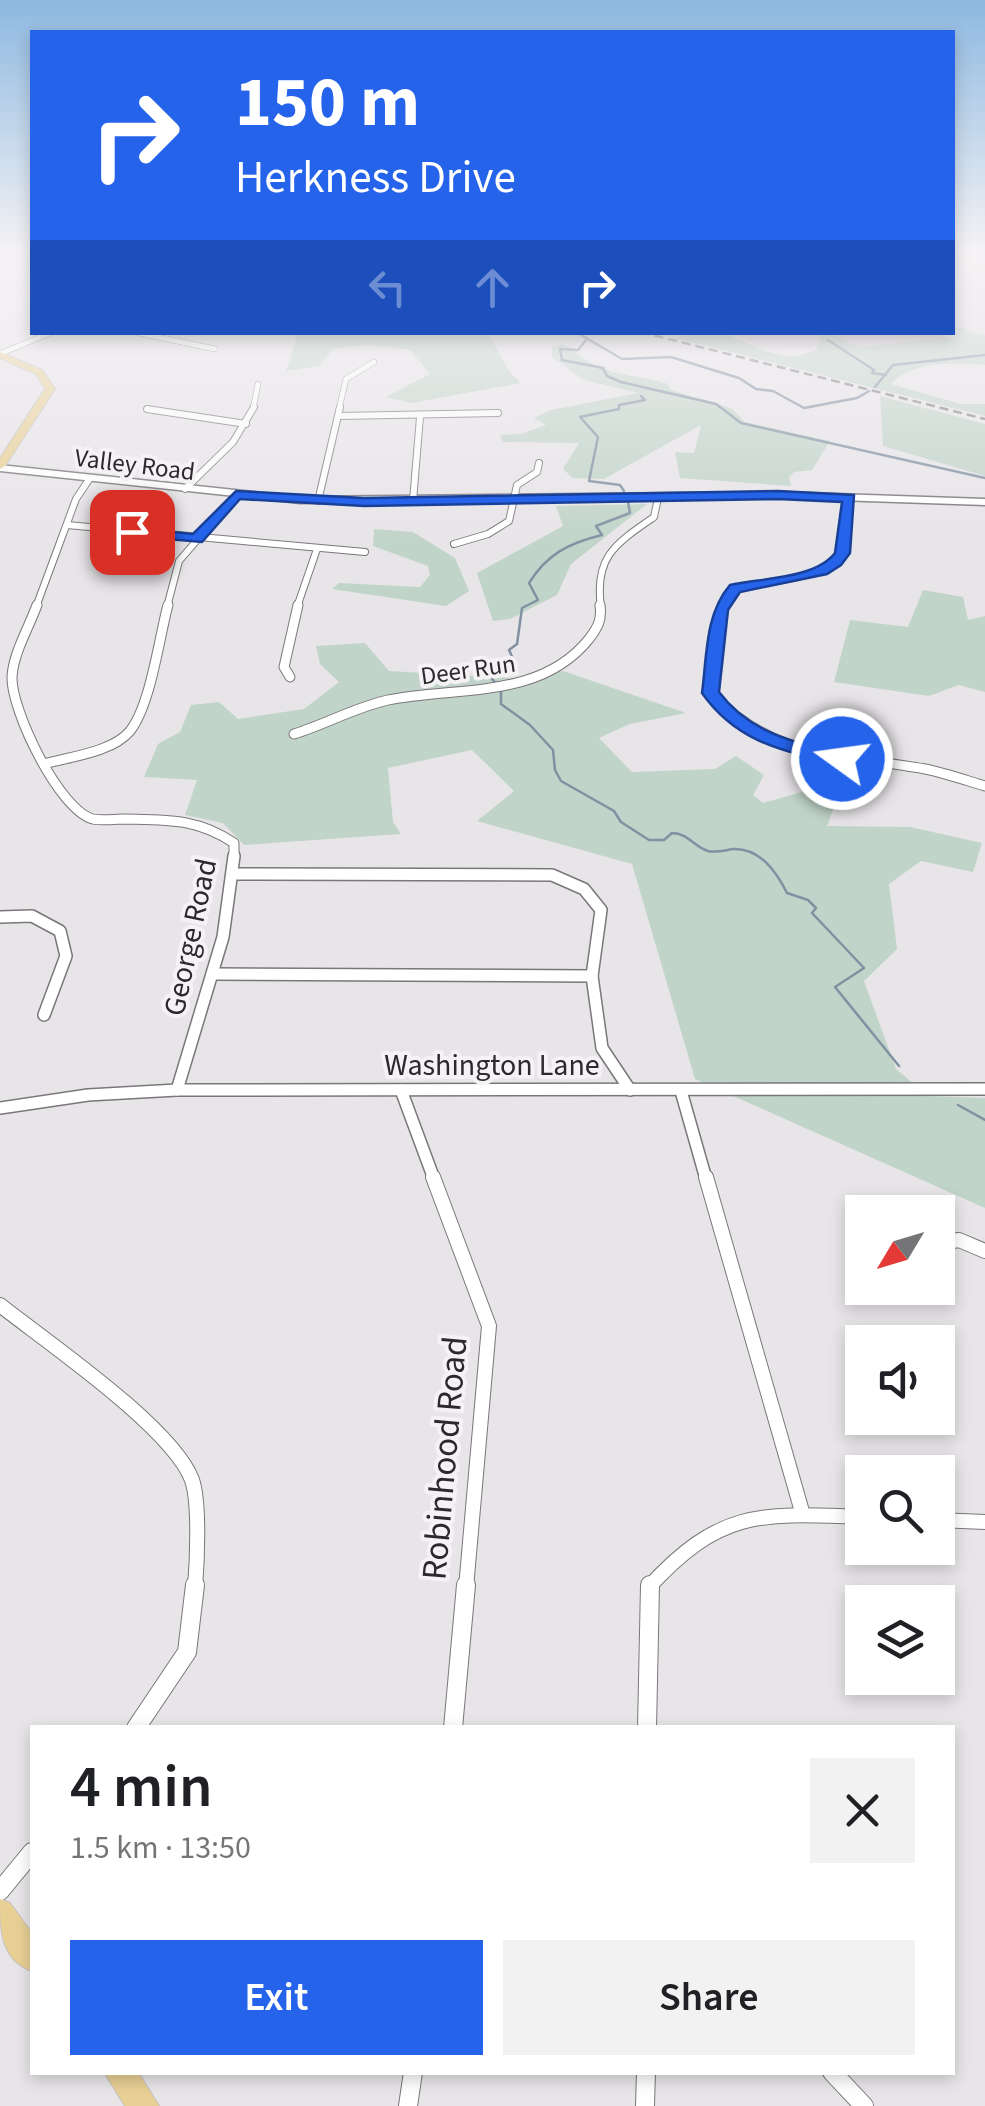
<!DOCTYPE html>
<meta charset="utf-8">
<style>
:root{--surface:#fff;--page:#f2f2f2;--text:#202124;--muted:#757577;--accent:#2563eb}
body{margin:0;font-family:"Source Sans 3",sans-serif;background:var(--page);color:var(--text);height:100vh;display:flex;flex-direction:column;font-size:38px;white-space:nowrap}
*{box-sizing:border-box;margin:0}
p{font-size:32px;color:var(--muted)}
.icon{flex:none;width:55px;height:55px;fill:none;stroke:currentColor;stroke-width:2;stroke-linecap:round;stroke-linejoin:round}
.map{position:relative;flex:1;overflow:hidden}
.drawer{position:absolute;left:30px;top:1725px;width:925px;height:350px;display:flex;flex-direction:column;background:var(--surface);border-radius:0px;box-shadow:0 5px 15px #0003}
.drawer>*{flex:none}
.top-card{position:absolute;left:30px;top:30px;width:925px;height:305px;border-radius:0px;box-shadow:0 5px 15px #0003;background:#2563eb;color:#fff;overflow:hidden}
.needle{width:65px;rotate:232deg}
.fabs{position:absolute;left:845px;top:1195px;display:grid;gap:20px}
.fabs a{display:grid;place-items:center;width:110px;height:110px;border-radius:0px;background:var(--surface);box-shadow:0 5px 15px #0003;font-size:50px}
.pin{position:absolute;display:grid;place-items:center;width:85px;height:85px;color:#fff;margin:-42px;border-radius:20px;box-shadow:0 5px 15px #0006}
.me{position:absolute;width:110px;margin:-55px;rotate:284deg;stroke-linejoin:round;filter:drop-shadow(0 0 8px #0008)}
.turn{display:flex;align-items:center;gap:35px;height:210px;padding:0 40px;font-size:45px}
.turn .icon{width:130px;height:130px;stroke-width:2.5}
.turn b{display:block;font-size:70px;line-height:85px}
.lanes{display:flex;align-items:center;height:95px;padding:0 40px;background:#0003;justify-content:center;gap:50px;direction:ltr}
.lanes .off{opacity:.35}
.round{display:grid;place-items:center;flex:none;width:105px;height:105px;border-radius:0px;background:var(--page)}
.overview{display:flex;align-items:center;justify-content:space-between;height:170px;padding:0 40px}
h1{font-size:60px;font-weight:600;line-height:75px}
.button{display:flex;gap:20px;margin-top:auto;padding:20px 40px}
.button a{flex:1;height:115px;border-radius:0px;background:var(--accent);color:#fff;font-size:40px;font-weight:600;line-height:115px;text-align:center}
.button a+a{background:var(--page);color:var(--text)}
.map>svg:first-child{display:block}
.built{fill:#e4dae3}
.green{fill:#c1d4c9}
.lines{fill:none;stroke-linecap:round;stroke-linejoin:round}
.stream{stroke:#8191a2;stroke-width:2.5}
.minor-far5-casing{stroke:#7a777a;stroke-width:6}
.minor-far4-casing{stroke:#7a777a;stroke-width:8}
.minor-far3-casing{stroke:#7a777a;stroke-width:11}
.minor-far2-casing{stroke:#7a777a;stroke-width:14}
.minor-far1-casing{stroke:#7a777a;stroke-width:16}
.minor-casing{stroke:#7a777a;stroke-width:20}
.secondary-casing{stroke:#7a777a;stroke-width:3}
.primary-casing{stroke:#c4c3c4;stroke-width:2}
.minor-far5{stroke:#fff;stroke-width:5}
.minor-far4{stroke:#fff;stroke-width:6}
.minor-far3{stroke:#fff;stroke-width:9}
.minor-far2{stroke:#fff;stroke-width:11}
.minor-far1{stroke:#fff;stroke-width:14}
.minor{stroke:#fff;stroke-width:18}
.secondary{fill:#fff;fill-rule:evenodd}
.primary{fill:#e8d095;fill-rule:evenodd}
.rail{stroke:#848184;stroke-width:2.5;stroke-dasharray:9 5;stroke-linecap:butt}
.route{fill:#2563eb;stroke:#184099;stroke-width:2.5}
.labels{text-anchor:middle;stroke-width:8;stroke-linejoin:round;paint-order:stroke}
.far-street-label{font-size:25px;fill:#2b292b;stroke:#f5f2f5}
.street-label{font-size:30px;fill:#2b292b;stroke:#f5f2f5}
.near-street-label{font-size:35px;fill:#2b292b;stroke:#f5f2f5}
</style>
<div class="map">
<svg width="985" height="2106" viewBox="0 0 985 2106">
<rect width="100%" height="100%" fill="#e8e5e8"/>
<polygon class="built" points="953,268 985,271 985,334 857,347 767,350 729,333 952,332"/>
<g class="green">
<path d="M953,326l32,9v30c-31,-2 -72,-5 -94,19l70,20h24v12l-310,-78c54,-17 65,9 110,18 9,2 22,-3 32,-6l4,-16 9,-1 29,14 97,-10 -6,-4z"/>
<polygon points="298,333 488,333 509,371 521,383 412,403 386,397 430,374 410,350 367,345 333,349 319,366 286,371"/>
<path d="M563,344c11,6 17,12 27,18 23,15 53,13 78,22l3,6 60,18 14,14 85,19 -18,29 -18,2 -5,5 2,9 -111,-8 -5,-26 19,1 7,-28 -97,54 -31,-1 -10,-9 16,-26 -76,-1 -3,-7 21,-1 25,-9 -12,-7 17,-8 87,-17 -54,-13 -32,-23v-10z"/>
<polygon points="880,396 985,424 985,476 883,446"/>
<polygon points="647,504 571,564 557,595 510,619 493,621 477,573 563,526 556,506"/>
<polygon points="374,529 413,532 455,558 469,591 446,606 332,589 339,583 420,587 430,575 428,566 373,546"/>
<polygon points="923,590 963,597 968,620 985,616 985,692 959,685 929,696 834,682 850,620 908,627"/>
<polygon points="365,643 389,671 511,678 563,671 686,713 630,724 599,738 632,772 715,769 736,756 764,775 753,795 763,803 802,792 837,799 827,826 910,827 982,843 973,872 921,861 889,884 897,949 864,981 896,1069 928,1096 985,1098 985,1208 695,1079 632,864 477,821 514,791 472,750 388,768 393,822 401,834 244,845 223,823 185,815 197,780 144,777 158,744 180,732 191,705 219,702 238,719 304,709 339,682 320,664 316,646"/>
</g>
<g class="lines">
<g class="stream">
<polyline points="576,332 622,359 671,357 739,378 756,389 773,391 804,408 857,398 869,391"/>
<polyline points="586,340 578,350 560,349 562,360 603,368 607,376 621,382 716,404 741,423 985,478"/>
<polyline points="828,340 874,370 872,373 886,375"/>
<polyline points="875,387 893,365 985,355"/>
<polyline points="624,491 620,485 589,481 598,437 580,417 619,409 619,405 645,400 641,396"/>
<path d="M496,684l-9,-12 28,-9 -6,-13 8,-6 5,-36 16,-8 -9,-17c18,-29 40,-40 73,-48l-6,-9 34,-13 -2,-11"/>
<path d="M501,691v13l29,21 23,25 2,20 6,11 53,30 7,11 28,18h15l8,-7c16,0 22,14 36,18 7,2 18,-1 25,-2 27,-1 43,22 54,44l21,7 8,8 -4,5 52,55 -29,19 64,79"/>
<polyline points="958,1105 985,1120"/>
</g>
<defs>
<g id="minor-far5">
<polyline points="134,332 215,349"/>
<polyline points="0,354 52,332"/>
<polyline points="253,409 258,384"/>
<polyline points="339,409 346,379 374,362"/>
</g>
<g id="minor-far4">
<polyline points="147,409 246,424"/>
<polyline points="339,416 498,413"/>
<polyline points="185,489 233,442 254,407"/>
<polyline points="318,501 340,407"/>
<polyline points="413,501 420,417"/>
<polyline points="67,525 365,552"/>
<polyline points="454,544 488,534 509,521 517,485 537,472 539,463"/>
<polyline points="36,607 76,499 90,478"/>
<polyline points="167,607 179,561 236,495"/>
<polyline points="297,607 317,549"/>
<path d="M601,607c-7,-50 14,-63 53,-90l4,-19"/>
<path d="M724,607l11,-19c26,-6 93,-9 107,-34 9,-15 6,-39 7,-56"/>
</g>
<g id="minor-far3">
<path d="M37,605c-8,22 -24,49 -25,72 -1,33 47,133 81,142 9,2 22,0 31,0 43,1 73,-1 110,24v16"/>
<path d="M725,605l-10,33 -4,55c62,67 131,61 214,76 20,4 40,11 60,17"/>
<polyline points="290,677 284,667 298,605"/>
<path d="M294,734c32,-10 62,-27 94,-34 69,-14 152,0 201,-61 9,-12 13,-19 11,-34"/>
<path d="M44,764c25,-7 69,-12 86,-33 21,-27 29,-93 38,-126"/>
</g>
<g id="minor-far2">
<polyline points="235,874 552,875 584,889 601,910 592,976 602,1048 630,1090"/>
<polyline points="0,917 32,916 60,931 66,956 44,1015"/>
<polyline points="213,974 592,976"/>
<polyline points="177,1090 223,937 234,856"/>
<polyline points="401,1090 434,1179"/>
<polyline points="681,1091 706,1179"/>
<polyline points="0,1108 88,1095 177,1090 985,1089"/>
</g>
<g id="minor-far1">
<polyline points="433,1177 489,1326 466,1588"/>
<polyline points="706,1177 803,1515"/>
<polyline points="938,1243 959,1240 985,1251"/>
<path d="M0,1305c47,37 173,123 192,175 8,23 5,83 3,108"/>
<polyline points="938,1520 985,1522"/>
<path d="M648,1588c72,-79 113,-75 214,-71"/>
</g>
<g id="minor">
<polyline points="136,1728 187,1652 195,1585"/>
<polyline points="453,1728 466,1585"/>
<polyline points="647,1728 650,1585"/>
<polyline points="0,1891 32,1852"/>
<polyline points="832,2072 864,2106"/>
<polyline points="408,2106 413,2072"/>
<polyline points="645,2106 646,2072"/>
</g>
<polygon id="secondary" points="0,465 300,497 778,492 985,499 985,505 778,498 300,503 0,471"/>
<g id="primary">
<polygon points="952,257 985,265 985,269 952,261"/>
<polygon points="0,352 42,370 55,389 5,466 0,469 0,458 45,389 36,374 0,358"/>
<path d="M0,1899l10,4 22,30v38c-32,-11 -32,-43 -32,-72z"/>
<polygon points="104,2072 138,2072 159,2106 125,2106"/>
</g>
</defs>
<use href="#minor-far5" class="minor-far5-casing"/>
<use href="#minor-far4" class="minor-far4-casing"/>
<use href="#minor-far3" class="minor-far3-casing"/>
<use href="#minor-far2" class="minor-far2-casing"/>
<use href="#minor-far1" class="minor-far1-casing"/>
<use href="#minor" class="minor-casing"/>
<use href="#secondary" class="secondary-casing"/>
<use href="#primary" class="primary-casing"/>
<use href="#minor-far5" class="minor-far5"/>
<use href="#minor-far4" class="minor-far4"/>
<use href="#minor-far3" class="minor-far3"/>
<use href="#minor-far2" class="minor-far2"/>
<use href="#minor-far1" class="minor-far1"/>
<use href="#minor" class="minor"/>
<use href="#secondary" class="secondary"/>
<use href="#primary" class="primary"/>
<polyline class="rail" points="641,332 985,419"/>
</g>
<linearGradient id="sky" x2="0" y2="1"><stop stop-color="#8db8e0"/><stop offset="0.46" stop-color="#f5f3f5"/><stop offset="1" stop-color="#f5f3f5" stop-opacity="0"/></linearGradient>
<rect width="985" height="548" fill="url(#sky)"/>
<path class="route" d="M778,491l76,4 -4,58 -9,12 -14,9 -87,18 -12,18 -9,82c33,44 80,51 130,63v8l-7,2c-57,-14 -104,-21 -140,-72 5,-37 3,-79 28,-108 31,-7 85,-6 105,-32l7,-51 -64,-3 -414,7 -124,-7 -38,43 -70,-6 -7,-4 7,-4 61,6 43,-43 128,7z"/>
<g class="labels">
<g class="far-street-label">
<text transform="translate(135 464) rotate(7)" y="9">Valley Road</text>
<text transform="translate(468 669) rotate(-8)" y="9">Deer Run</text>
</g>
<g class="street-label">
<text transform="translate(190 937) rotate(-78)" y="10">George Road</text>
<text x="492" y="1075">Washington Lane</text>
</g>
<g class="near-street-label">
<text transform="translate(444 1458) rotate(-85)" y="12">Robinhood Road</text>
</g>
</g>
</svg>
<div class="fabs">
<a><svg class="needle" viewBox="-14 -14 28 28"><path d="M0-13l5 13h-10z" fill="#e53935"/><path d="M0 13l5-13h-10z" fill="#757577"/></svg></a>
<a><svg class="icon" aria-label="sound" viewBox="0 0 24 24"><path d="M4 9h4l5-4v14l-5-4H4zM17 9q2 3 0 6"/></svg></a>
<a><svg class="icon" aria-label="search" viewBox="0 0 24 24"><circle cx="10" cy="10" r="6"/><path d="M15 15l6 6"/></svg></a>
<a><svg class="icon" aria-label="layers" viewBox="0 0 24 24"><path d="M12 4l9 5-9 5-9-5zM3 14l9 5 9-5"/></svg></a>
</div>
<div class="pin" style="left:132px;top:532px;background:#d93025"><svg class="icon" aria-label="arrive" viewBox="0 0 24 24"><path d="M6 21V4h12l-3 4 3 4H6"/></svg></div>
<svg class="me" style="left:842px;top:759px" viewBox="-20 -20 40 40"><circle r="17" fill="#2563eb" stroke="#fff" stroke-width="3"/><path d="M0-11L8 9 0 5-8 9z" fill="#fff"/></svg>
<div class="top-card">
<div class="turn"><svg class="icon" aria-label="right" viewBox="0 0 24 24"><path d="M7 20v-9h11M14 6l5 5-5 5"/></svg><div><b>150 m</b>Herkness Drive</div></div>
<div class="lanes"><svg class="icon off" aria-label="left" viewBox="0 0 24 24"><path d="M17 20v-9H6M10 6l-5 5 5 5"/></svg><svg class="icon off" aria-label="ahead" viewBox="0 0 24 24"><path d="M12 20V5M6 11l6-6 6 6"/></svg><svg class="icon" aria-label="right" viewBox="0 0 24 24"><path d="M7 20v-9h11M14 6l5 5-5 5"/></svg></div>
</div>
<section class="drawer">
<div class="overview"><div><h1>4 min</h1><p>1.5 km · 13:50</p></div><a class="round"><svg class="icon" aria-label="close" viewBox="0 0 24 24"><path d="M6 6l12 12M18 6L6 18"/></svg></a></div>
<div class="button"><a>Exit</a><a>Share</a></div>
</section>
</div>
